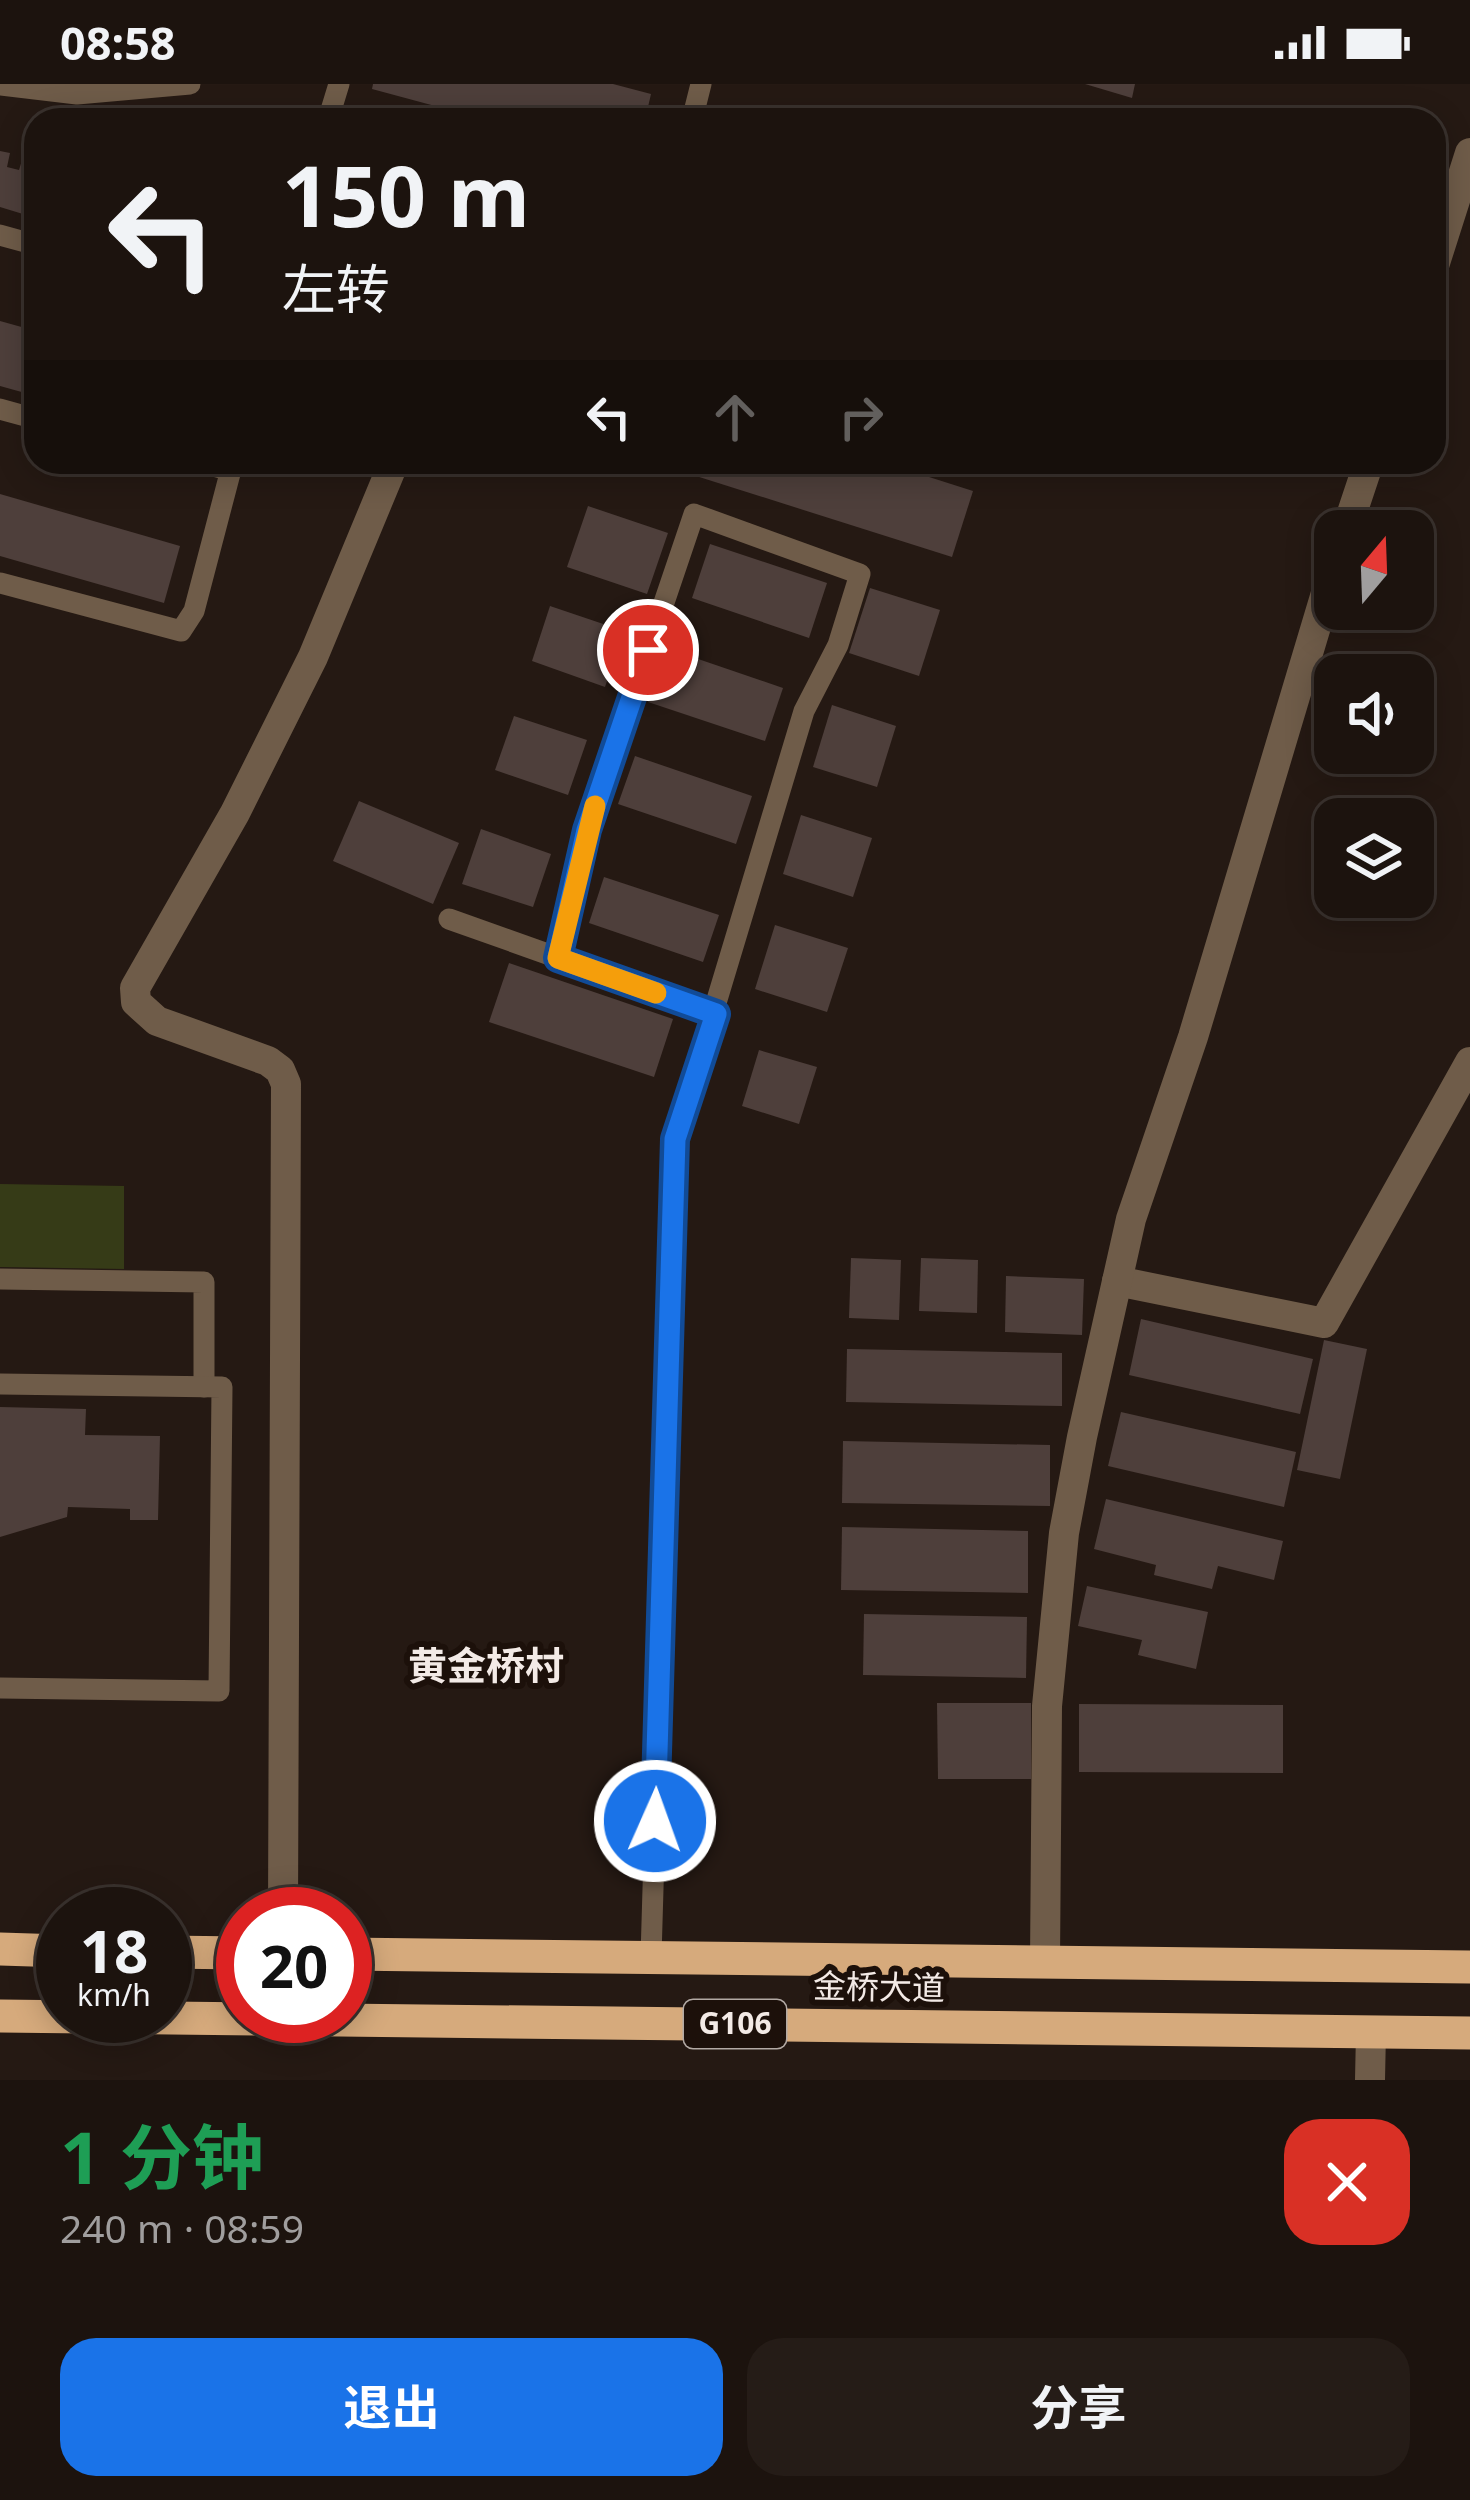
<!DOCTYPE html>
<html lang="zh">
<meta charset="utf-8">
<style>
:root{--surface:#1c130e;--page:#251c17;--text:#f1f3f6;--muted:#a09e9e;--line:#3a322e;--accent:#1a73e8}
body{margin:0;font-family:"Noto Sans","Noto Sans SC",sans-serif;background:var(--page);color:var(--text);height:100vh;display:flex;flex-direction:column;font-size:45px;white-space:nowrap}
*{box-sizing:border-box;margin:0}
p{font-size:39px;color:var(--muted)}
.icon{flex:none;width:66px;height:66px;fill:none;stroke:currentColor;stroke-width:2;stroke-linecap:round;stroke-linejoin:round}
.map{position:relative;height:1996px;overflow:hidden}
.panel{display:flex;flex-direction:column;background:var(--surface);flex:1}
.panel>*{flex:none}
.guide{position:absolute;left:24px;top:24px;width:1422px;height:366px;border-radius:36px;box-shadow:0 6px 30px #0003,0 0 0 3px var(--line);background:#1c130e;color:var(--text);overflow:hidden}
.needle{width:78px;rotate:19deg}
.fabs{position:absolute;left:1314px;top:426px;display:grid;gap:24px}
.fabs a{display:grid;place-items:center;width:120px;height:120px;border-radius:24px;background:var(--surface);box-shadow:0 6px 30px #0003,0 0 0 3px var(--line);font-size:60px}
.speed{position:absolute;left:36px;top:1803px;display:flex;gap:24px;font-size:60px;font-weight:700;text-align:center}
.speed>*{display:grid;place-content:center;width:156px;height:156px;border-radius:50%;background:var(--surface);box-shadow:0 6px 30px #0003,0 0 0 3px var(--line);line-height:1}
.speed small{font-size:30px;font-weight:400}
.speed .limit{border:18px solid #d22;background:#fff;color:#111}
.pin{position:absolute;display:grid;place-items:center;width:102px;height:102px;color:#fff;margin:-51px;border:6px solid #fff;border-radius:50%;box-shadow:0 3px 12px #0007}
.me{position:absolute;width:132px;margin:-66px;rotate:2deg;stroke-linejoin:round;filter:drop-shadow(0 0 9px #0008)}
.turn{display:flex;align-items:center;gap:42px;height:252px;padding:0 60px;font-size:54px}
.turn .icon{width:156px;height:156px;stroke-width:2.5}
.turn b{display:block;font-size:84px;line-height:102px}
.lanes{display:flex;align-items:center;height:114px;padding:0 60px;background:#0003;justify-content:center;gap:60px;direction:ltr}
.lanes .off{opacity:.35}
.round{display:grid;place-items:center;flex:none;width:126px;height:126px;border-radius:36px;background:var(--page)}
.summary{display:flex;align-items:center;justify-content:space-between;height:204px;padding:0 60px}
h1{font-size:72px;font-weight:700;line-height:90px;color:#1e9e55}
.button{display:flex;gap:24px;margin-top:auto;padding:24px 60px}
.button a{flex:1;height:138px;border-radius:36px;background:var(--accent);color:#fff;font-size:48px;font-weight:700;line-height:138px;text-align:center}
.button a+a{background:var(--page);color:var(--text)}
.status{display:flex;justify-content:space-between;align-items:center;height:84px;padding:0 60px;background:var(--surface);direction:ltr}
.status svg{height:33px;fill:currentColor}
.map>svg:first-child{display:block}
.green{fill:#363b17}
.building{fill:#4e3f3b}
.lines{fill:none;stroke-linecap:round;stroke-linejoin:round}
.service{stroke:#6f5c49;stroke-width:21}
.minor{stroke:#6f5c49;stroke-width:30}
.trunk{stroke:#d6aa7c;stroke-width:33}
.route-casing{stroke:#114b97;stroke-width:30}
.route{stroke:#1a73e8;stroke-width:21}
.slow{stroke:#f59e0b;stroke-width:21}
.labels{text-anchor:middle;stroke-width:12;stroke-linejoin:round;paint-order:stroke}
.shield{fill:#1c100a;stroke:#b2a9a4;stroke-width:3}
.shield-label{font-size:30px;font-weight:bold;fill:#f3eae6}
.street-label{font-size:33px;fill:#f3eae6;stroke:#1c100a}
.quarter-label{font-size:39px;font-weight:bold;fill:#f3eae6;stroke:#1c100a}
</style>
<div class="status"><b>08:58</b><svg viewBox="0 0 49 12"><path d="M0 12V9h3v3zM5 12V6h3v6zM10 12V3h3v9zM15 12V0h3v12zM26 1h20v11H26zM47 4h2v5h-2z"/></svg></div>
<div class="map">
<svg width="1470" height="1996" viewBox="0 0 1470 1996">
<rect width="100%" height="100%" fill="#251913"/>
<polygon class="green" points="0,1100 124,1102 124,1185 0,1183"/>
<g class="building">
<polygon points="373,0 613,0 651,10 645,36 487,36 372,5"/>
<polygon points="1085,0 1135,0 1132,14"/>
<polygon points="0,67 10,69 7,83 19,86 23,73 36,77 36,134 0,123"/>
<polygon points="0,237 36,247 36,312 0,302"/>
<polygon points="882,378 973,407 952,473 655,379"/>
<polygon points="0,410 180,462 164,519 0,472"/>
<polygon points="588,422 668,449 647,510 567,483"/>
<polygon points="710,460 827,499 809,554 692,514"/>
<polygon points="870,504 940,526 919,592 849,569"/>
<polygon points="550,522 624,547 605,603 532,577"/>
<polygon points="666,564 783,604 765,657 648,618"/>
<polygon points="832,621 896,642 877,703 813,683"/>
<polygon points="514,632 587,656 568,711 495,686"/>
<polygon points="635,672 752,712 736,760 618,720"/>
<polygon points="359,717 459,759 433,820 333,777"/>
<polygon points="801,731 872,754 853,813 783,790"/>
<polygon points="481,745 551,770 533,823 462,800"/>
<polygon points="604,793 719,831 703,878 589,839"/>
<polygon points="775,841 848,864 827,928 755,905"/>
<polygon points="509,879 673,935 654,993 489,938"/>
<polygon points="759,966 817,983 799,1040 742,1022"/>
<polygon points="851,1174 901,1176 899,1236 849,1234"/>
<polygon points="921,1174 978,1176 977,1229 919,1227"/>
<polygon points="1006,1192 1084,1195 1082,1251 1005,1248"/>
<polygon points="1141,1235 1313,1275 1300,1330 1129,1291"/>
<polygon points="1324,1256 1367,1265 1340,1395 1297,1386"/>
<polygon points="847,1265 1062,1269 1062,1322 846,1318"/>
<polygon points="0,1323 86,1325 85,1351 160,1352 158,1436 130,1436 130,1425 68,1423 67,1433 0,1453"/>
<polygon points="1121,1328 1296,1368 1284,1423 1108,1382"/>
<polygon points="843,1357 1050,1361 1050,1422 842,1419"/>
<polygon points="1106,1415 1283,1457 1274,1496 1218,1482 1212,1505 1154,1491 1156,1481 1094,1465"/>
<polygon points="842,1443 1028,1447 1028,1509 841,1506"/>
<polygon points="1087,1502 1208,1528 1196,1585 1138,1571 1142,1556 1078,1542"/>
<polygon points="864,1530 1027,1533 1026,1594 863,1591"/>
<polygon points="937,1619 1031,1619 1031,1695 938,1695"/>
<polygon points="1079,1620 1283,1621 1283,1689 1079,1688"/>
</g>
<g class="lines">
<g class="service">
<polyline points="0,1 77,10 190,0"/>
<polyline points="328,36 339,0"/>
<polyline points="692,36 701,0"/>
<polyline points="0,151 36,161"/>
<polyline points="0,325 36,335"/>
<polyline points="199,378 231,387"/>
<polyline points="0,499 181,547 194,527 233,378"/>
<polyline points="449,835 716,930"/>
<polyline points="558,874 587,746 694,430 860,490 838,561 804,627 675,1055 651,1873"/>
<polyline points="0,1195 204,1198 204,1303"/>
<polyline points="0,1300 222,1303 219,1607 0,1604"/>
</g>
<g class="minor">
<polyline points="1434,182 1470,69"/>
<polyline points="1346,447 1369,378"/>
<polyline points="1117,1197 1324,1239 1470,978"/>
<polyline points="283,1830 286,1000 280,986 268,977 157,937 136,918 135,904 235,729 313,573 394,378"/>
<polyline points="1045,1878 1047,1622 1064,1449 1082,1353 1131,1135 1193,953 1335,479"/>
<polyline points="1370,1996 1371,1948"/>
</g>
<g class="trunk">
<polyline points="0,1865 63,1867"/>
<polyline points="165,1868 243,1869"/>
<polyline points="345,1870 1470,1883"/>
<polyline points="0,1932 1470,1949"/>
</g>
</g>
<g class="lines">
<defs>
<polyline id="route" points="648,566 587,746 558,874 716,930 675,1055 655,1737"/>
</defs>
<use href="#route" class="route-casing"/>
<use href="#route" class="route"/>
<polyline class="slow" points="595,722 558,874 656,909"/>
</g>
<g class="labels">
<rect class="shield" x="684" y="1916" width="102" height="48" rx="9"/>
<g class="shield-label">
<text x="735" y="1950">G106</text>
</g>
<g class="street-label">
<text transform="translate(879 1903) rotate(1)" y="12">金桥大道</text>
</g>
<g class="quarter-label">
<text x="486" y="1596">黄金桥村</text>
</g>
</g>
</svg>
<div class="fabs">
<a><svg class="needle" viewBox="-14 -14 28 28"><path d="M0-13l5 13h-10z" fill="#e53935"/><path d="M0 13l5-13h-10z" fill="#a09e9e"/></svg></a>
<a><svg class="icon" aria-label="sound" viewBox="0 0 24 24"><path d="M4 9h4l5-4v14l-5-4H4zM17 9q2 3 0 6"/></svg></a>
<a><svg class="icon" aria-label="layers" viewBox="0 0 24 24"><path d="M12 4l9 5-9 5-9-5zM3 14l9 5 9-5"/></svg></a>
</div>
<div class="speed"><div>18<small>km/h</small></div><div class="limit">20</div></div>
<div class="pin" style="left:648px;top:566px;background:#d93025"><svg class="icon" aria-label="arrive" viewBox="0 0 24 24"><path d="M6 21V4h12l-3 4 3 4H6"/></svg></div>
<svg class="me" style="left:655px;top:1737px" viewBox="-20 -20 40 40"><circle r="17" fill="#1a73e8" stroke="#fff" stroke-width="3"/><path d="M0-11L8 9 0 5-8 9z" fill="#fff"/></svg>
<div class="guide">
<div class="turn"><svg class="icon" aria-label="left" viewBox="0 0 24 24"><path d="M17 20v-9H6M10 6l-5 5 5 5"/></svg><div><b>150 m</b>左转</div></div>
<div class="lanes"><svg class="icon" aria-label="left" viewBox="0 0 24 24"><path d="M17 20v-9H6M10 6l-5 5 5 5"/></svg><svg class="icon off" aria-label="ahead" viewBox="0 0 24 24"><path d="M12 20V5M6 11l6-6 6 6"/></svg><svg class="icon off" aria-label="right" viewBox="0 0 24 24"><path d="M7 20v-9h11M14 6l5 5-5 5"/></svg></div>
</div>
</div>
<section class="panel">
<div class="summary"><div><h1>1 分钟</h1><p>240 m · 08:59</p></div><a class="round" style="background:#d93025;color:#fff"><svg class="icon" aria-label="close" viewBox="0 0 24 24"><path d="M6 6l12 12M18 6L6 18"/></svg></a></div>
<div class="button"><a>退出</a><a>分享</a></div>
</section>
